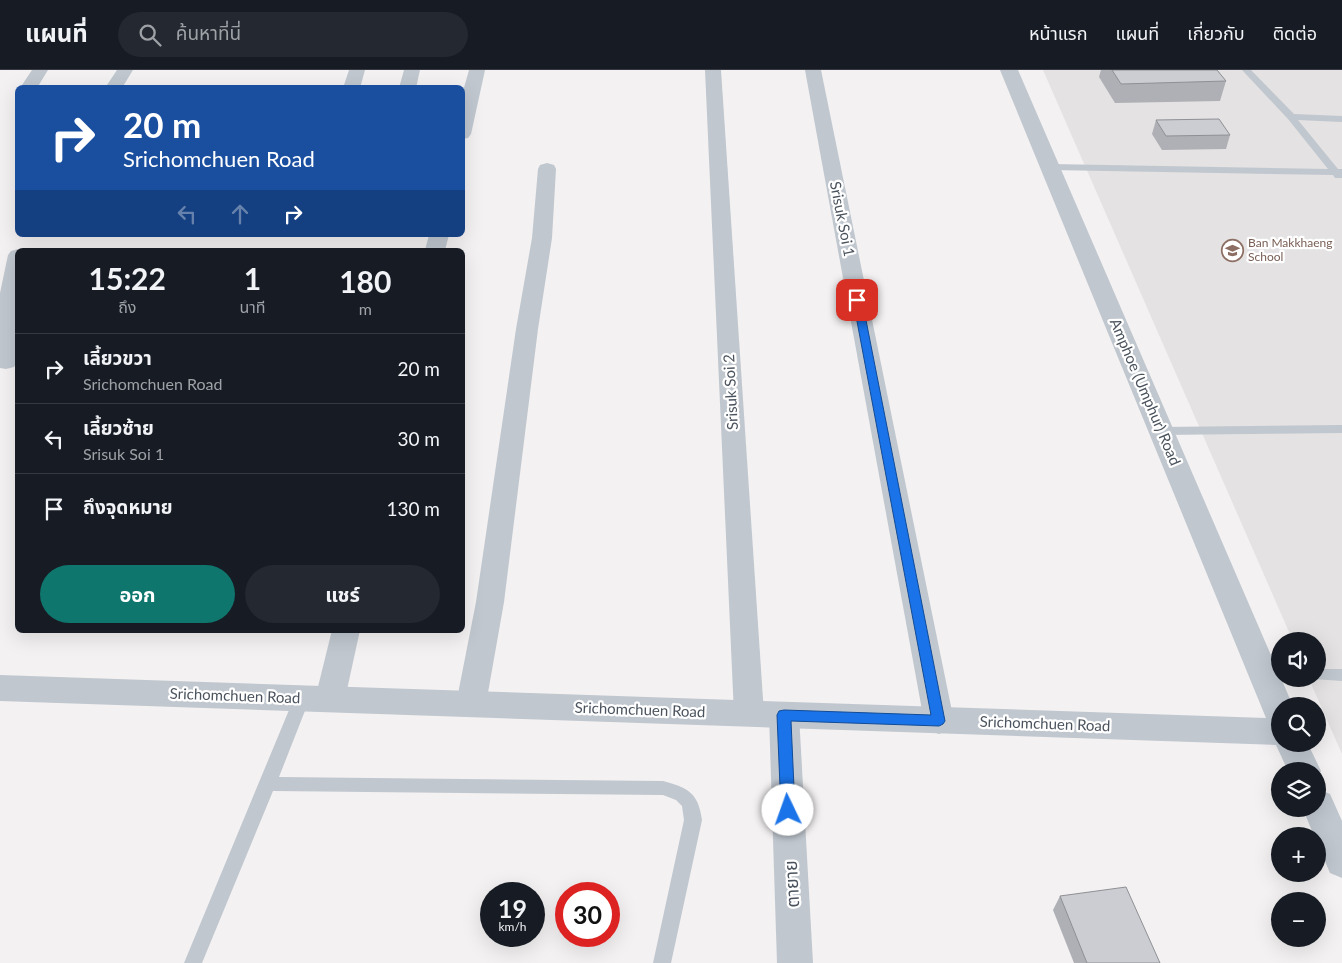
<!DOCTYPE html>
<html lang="th">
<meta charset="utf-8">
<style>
:root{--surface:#171b24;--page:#242831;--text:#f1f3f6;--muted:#9ea1a6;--line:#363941;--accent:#0f766e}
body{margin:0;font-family:Lato,"Noto Sans Thai",sans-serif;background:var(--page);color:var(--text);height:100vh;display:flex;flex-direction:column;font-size:19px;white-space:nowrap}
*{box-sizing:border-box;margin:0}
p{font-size:16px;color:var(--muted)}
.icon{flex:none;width:28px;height:28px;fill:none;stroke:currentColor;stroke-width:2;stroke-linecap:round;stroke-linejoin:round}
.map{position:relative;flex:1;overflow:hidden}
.details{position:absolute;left:15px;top:178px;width:450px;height:385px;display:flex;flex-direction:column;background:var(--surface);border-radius:8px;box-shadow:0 5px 20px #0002}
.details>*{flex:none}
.top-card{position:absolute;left:15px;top:15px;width:450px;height:152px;border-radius:8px;box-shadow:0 5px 20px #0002;background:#1a4fa0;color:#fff;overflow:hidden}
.tools{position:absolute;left:1271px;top:562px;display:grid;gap:10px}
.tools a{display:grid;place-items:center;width:55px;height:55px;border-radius:50%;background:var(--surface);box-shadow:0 5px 20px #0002;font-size:25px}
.speed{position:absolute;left:480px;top:812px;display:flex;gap:10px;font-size:25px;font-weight:700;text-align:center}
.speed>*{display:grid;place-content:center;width:65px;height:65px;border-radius:50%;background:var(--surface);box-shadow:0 5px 20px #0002;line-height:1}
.speed small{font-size:12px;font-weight:400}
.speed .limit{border:8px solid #d22;background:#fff;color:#111}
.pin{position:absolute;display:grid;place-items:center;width:42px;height:42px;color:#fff;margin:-21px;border-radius:10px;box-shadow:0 2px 8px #0006}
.me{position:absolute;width:55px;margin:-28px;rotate:357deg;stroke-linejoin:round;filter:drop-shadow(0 0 4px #0008)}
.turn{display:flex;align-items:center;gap:18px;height:105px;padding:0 25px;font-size:22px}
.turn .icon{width:65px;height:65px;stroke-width:2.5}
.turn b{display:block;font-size:35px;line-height:42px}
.lanes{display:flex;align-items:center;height:48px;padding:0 25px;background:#0003;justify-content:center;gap:25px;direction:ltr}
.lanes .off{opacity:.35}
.eta{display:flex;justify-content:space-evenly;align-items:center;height:85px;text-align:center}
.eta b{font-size:30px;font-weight:700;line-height:35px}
.action{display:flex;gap:10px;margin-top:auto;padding:10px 25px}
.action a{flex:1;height:58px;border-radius:30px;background:var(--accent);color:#fff;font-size:20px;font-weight:700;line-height:58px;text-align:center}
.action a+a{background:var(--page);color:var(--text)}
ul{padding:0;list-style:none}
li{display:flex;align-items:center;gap:15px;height:70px;padding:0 25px;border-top:1px solid var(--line)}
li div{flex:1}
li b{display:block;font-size:19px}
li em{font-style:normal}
header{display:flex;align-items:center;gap:30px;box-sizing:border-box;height:70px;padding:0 25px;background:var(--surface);border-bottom:1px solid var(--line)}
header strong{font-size:24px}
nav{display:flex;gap:28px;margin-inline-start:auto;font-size:18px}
.search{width:350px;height:45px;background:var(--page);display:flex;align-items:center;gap:12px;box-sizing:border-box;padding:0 18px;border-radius:28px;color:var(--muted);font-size:19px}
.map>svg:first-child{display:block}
.education{fill:#e4e2e2}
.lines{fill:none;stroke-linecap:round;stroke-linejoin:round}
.service{fill:#c0c7cf;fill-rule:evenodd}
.minor{fill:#c0c7cf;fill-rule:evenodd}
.tertiary{fill:#c0c7cf;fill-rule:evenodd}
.wall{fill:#afb0b5}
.building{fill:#cbcdd3;stroke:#8e9094}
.route{fill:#1a73e8;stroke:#114b97}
.labels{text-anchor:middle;stroke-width:4.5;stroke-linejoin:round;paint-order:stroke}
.far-education-label{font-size:12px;fill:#785e54;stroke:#fff;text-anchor:start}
.street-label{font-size:15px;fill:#4a535d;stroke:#fff}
.near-street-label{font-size:18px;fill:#4a535d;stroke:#fff}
</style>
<header>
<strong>แผนที่</strong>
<div class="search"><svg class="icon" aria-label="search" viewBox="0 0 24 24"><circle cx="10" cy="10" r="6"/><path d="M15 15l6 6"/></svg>ค้นหาที่นี่</div>
<nav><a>หน้าแรก</a><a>แผนที่</a><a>เกี่ยวกับ</a><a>ติดต่อ</a></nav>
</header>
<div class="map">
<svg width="1342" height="893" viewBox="0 0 1342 893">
<rect width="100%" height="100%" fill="#f3f1f1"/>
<polygon class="education" points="1043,0 1342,0 1342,684 1309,609 1318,609 1318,571 1293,571"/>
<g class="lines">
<g class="service">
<polygon points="1242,0 1251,0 1294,44 1342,46 1342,52 1298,50 1338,99 1342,99 1342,108 1335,108 1333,105 1051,100 1046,97 1051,94 1328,99 1288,49"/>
<polygon points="1342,355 1342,363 1161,365 1155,361 1161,357"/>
<polygon points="1318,599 1342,599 1342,611 1313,609 1318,609"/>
<path d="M302,622l6,1 2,5 -31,79 384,4c25,7 35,11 39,39l-31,143h-18l31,-143 -2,-14 -6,-6 -13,-5 -390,-4 -71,172h-18l110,-265 2,-5z"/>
</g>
<g class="minor">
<polygon points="32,0 48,0 37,18 20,18"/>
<polygon points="117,0 133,0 122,18 105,18"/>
<polygon points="349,0 365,0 360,18 343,18"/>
<polygon points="404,0 420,0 416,18 399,18"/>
<polygon points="469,0 485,0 471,64 468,68 462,69 462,25"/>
<polygon points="705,0 721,0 764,644 760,653 749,656 738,653 734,644"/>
<polygon points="805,0 821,0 954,651 950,660 939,664 928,660 924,651"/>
<polygon points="547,93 554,95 556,99 552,168 538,259 504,532 486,634 482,643 471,646 460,643 456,634 476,532 516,259 532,168 538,99 540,95"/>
<polygon points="429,165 449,165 445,180 425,180"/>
<polygon points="18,179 23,180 18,180 17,292 14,297 6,299 0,298 0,223 8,185 11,181"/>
<polygon points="332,560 360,560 345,629 341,638 330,641 319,638 315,629"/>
<polygon points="784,632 795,636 799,645 813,893 777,893 769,645 773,636"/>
</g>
<g class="tertiary">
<polygon points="1000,0 1018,0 1293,636 1280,636 1280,674 1308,674 1321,701 1318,707 1318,701 1288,701 1276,675 0,631 0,605 1266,648"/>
<polygon points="1318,719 1330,724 1342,751 1342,808 1330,803 1318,775 1318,766 1314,766 1303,739 1318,739"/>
</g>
</g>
<g class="wall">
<polygon points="1101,0 1217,0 1226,11 1220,31 1115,33 1099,7"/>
<polygon points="1156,50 1230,65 1226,79 1162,80 1152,64"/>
<polygon points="1060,826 1160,893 1074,893 1053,840"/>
</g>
<g class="building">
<polygon points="1112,0 1217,0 1226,11 1121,14"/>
<polygon points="1219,49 1230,65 1166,66 1156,50"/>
<polygon points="1126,817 1160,893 1087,893 1060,826"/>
</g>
<polygon class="route" points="857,227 862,230 945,651 943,654 939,656 791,651 795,740 793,745 788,747 783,745 781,740 777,645 779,641 784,640 931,645 853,230"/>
<defs>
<symbol id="school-ring" viewBox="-11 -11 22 22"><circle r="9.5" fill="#fff" stroke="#8d6e63" stroke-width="1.5"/><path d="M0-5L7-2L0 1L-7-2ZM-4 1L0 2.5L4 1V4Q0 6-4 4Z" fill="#8d6e63"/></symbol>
</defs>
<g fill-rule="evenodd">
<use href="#school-ring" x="1220" y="168" width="25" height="25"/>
</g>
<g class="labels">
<g class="far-education-label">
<text x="1248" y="177">Ban Makkhaeng<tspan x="1248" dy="14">School</tspan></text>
</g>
<g class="street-label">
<text transform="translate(842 149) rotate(79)" y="5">Srisuk Soi 1</text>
<text transform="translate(731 322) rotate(-93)" y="5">Srisuk Soi 2</text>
<text transform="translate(1145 322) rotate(67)" y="5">Amphoe (Umphur) Road</text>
<text transform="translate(235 626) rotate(2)" y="5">Srichomchuen Road</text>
<text transform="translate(640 640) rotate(2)" y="5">Srichomchuen Road</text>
<text transform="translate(1045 654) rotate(2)" y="5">Srichomchuen Road</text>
</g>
<g class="near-street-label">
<text transform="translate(792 814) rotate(-93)" y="6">ตายาย</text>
</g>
</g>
</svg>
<div class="tools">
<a><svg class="icon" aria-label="sound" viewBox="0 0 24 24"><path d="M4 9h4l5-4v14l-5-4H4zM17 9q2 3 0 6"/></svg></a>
<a><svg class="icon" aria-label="search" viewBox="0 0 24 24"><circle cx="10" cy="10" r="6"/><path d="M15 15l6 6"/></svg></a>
<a><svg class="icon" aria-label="layers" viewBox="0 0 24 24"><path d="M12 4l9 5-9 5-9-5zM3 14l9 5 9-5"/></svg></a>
<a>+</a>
<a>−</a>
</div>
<div class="speed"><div>19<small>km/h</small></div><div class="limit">30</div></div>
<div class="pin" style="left:857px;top:230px;background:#d93025"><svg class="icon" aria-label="arrive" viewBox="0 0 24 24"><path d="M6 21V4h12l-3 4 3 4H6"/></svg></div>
<svg class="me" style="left:788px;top:740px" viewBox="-20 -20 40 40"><circle r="19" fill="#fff"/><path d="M0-13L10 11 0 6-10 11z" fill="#1a73e8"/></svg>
<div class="top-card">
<div class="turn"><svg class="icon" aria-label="right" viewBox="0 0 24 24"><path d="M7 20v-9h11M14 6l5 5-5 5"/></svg><div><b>20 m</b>Srichomchuen Road</div></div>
<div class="lanes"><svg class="icon off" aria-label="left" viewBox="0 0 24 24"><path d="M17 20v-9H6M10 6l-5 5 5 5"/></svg><svg class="icon off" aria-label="ahead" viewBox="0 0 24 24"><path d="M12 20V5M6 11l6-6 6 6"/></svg><svg class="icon" aria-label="right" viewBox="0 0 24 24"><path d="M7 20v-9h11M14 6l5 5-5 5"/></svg></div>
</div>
<section class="details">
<div class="eta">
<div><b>15:22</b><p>ถึง</p></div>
<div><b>1</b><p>นาที</p></div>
<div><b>180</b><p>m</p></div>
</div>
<ul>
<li><svg class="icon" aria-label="right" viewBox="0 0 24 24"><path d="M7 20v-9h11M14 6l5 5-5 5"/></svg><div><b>เลี้ยวขวา</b><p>Srichomchuen Road</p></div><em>20 m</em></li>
<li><svg class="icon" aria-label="left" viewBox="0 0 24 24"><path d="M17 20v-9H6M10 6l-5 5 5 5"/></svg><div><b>เลี้ยวซ้าย</b><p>Srisuk Soi 1</p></div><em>30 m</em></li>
<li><svg class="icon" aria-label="arrive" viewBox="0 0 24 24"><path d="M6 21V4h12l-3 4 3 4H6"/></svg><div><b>ถึงจุดหมาย</b></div><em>130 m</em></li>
</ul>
<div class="action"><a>ออก</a><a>แชร์</a></div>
</section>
</div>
